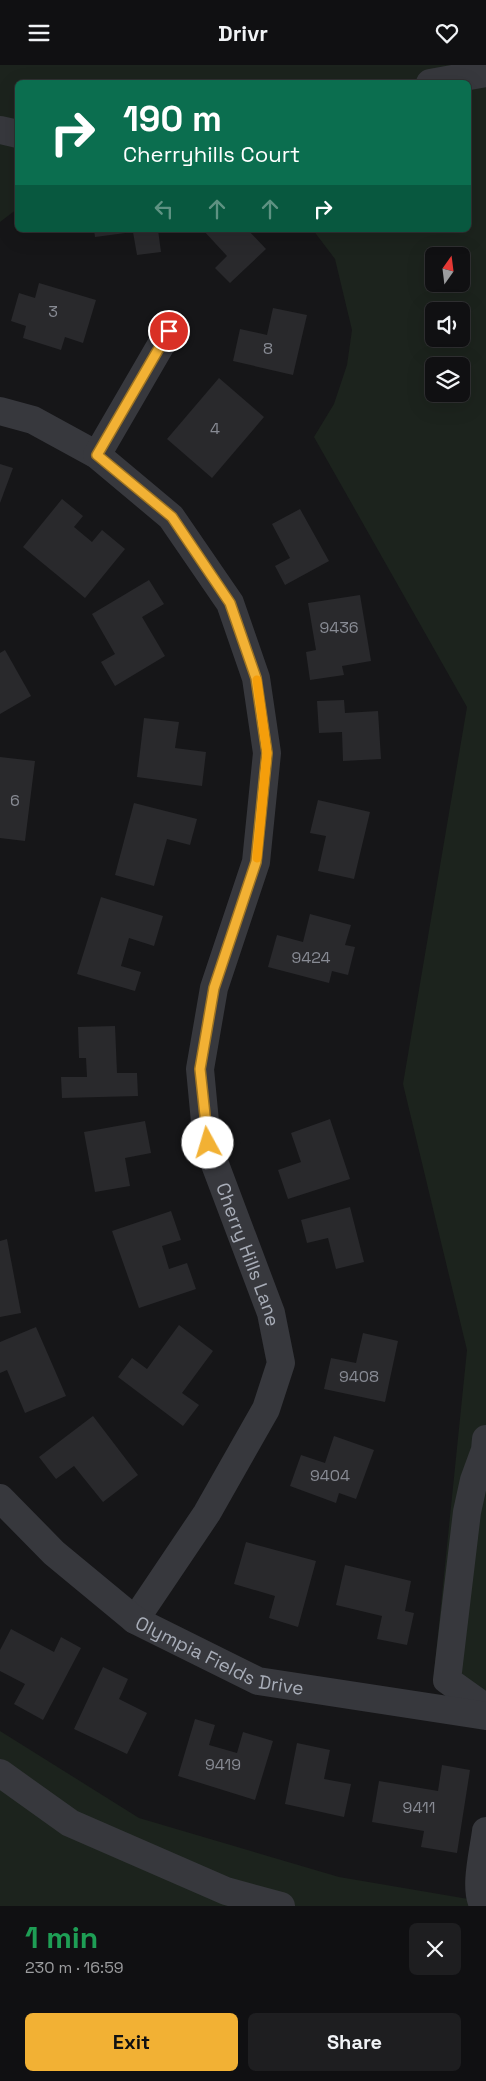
<!DOCTYPE html>
<meta charset="utf-8">
<style>
:root{--surface:#101012;--page:#1e1e20;--text:#f1f3f6;--muted:#9c9d9f;--line:#303032;--accent:#f2b134}
body{margin:0;font-family:"Space Grotesk",sans-serif;background:var(--page);color:var(--text);height:100vh;display:flex;flex-direction:column;font-size:19px;white-space:nowrap}
*{box-sizing:border-box;margin:0}
p{font-size:16px;color:var(--muted)}
.icon{flex:none;width:28px;height:28px;fill:none;stroke:currentColor;stroke-width:2;stroke-linecap:round;stroke-linejoin:round}
.map{position:relative;height:1841px;overflow:hidden}
.side{display:flex;flex-direction:column;background:var(--surface);flex:1}
.side>*{flex:none}
.banner{position:absolute;left:15px;top:15px;width:456px;height:152px;border-radius:8px;box-shadow:0 5px 20px #0002,0 0 0 1px var(--line);background:#0b6e4f;color:#fff;overflow:hidden}
.needle{width:32px;rotate:14deg}
.controls{position:absolute;left:425px;top:182px;display:grid;gap:10px}
.controls a{display:grid;place-items:center;width:45px;height:45px;border-radius:8px;background:var(--surface);box-shadow:0 5px 20px #0002,0 0 0 1px var(--line);font-size:25px}
.pin{position:absolute;display:grid;place-items:center;width:42px;height:42px;color:#fff;margin:-21px;border:2px solid #fff;border-radius:50%;box-shadow:0 1px 5px #0007}
.me{position:absolute;width:55px;margin:-28px;rotate:354deg;stroke-linejoin:round;filter:drop-shadow(0 0 4px #0008)}
.turn{display:flex;align-items:center;gap:18px;height:105px;padding:0 25px;font-size:22px}
.turn .icon{width:65px;height:65px;stroke-width:2.5}
.turn b{display:block;font-size:35px;line-height:42px}
.lanes{display:flex;align-items:center;height:48px;padding:0 25px;background:#0003;justify-content:center;gap:25px;direction:ltr}
.lanes .off{opacity:.35}
.round{display:grid;place-items:center;flex:none;width:52px;height:52px;border-radius:8px;background:var(--page)}
.overview{display:flex;align-items:center;justify-content:space-between;height:85px;padding:0 25px}
h1{font-size:30px;font-weight:600;line-height:38px;color:#1e9e55}
.action{display:flex;gap:10px;margin-top:auto;padding:10px 25px}
.action a{flex:1;height:58px;border-radius:8px;background:var(--accent);color:#111;font-size:20px;font-weight:600;line-height:58px;text-align:center}
.action a+a{background:var(--page);color:var(--text)}
header{display:flex;justify-content:space-between;align-items:center;height:65px;padding:0 25px;background:var(--surface);font-size:22px;font-weight:600}
.map>svg:first-child{display:block}
.green{fill:#1c231d;fill-rule:evenodd}
.building{fill:#29292c}
.lines{fill:none;stroke-linecap:round;stroke-linejoin:round}
.minor{stroke:#37383d;stroke-width:28}
.route-casing{stroke:#9d7322;stroke-width:12}
.route{stroke:#f2b134;stroke-width:9}
.slow{stroke:#f59e0b;stroke-width:9}
.labels{text-anchor:middle;stroke-width:5;stroke-linejoin:round;paint-order:stroke}
.number-label{font-size:16px;fill:#888b94}
.street-label{font-size:19px;fill:#a8adb8;stroke:#111113}
</style>
<header><svg class="icon" aria-label="menu" viewBox="0 0 24 24"><path d="M4 6h16M4 12h16M4 18h16"/></svg>Drivr<svg class="icon" aria-label="heart" viewBox="0 0 24 24"><path d="M12 20l-8-8c-3-5 5-10 8-4 3-6 11-1 8 4z"/></svg></header>
<div class="map">
<svg width="486" height="1841" viewBox="0 0 486 1841">
<rect width="100%" height="100%" fill="#161618"/>
<g class="green">
<path d="M0,0h486v1626l-53,-8 34,-333 -64,-266 64,-377 -153,-270 20,-33 13,-39 5,-35 -17,-71 -22,-29h156v-147h-451l-1,126 -17,13zM434,191h27v28h-27zM434,246h27v28h-27zM434,301h27v28h-27z"/>
<polygon points="0,1666 139,1753 339,1812 486,1837 486,1841 0,1841"/>
</g>
<g class="building">
<polygon points="94,165 158,165 161,187 137,190 133,167 95,172"/>
<polygon points="203,165 248,165 266,184 230,218 215,203 227,191"/>
<polygon points="39,218 96,235 83,278 65,272 61,285 23,273 26,261 11,256 19,228 35,233"/>
<polygon points="273,243 307,250 293,310 233,296 240,264 267,270"/>
<polygon points="219,313 264,352 212,413 167,374"/>
<polygon points="0,399 13,403 0,438"/>
<polygon points="62,434 83,451 74,462 92,477 102,465 125,484 85,533 23,482"/>
<polygon points="300,444 329,496 285,520 275,501 290,493 272,459"/>
<polygon points="149,515 164,539 142,552 165,591 115,621 101,597 115,589 92,549"/>
<polygon points="360,530 371,596 342,601 344,610 310,615 306,587 316,585 308,538"/>
<polygon points="5,585 31,631 0,649 0,588"/>
<polygon points="344,635 345,648 378,646 381,694 343,696 342,667 319,668 317,636"/>
<polygon points="144,653 179,657 175,683 206,687 202,721 137,712"/>
<polygon points="0,692 35,696 25,776 0,773"/>
<polygon points="318,735 370,747 354,814 318,806 326,771 310,768"/>
<polygon points="134,738 197,754 190,780 167,774 154,821 115,810"/>
<polygon points="101,832 163,851 154,881 129,873 121,901 141,907 135,926 77,909"/>
<polygon points="310,849 351,860 345,880 355,882 348,910 332,906 329,918 268,902 277,870 303,877"/>
<polygon points="115,961 117,1008 137,1008 138,1031 62,1033 61,1012 87,1012 86,993 79,993 78,962"/>
<polygon points="330,1054 350,1114 288,1134 278,1105 301,1097 291,1068"/>
<polygon points="145,1056 151,1088 125,1093 130,1121 95,1127 84,1067"/>
<polygon points="350,1142 364,1197 336,1204 328,1173 307,1178 301,1155"/>
<polygon points="171,1146 181,1175 162,1181 169,1204 187,1198 196,1224 139,1243 112,1166"/>
<polygon points="7,1174 21,1248 0,1252 0,1176"/>
<polygon points="179,1260 213,1286 182,1328 199,1340 183,1361 118,1312 132,1293 147,1304"/>
<polygon points="36,1262 66,1331 25,1348 7,1305 0,1308 0,1277"/>
<polygon points="363,1268 398,1276 385,1337 324,1324 331,1293 356,1298"/>
<polygon points="93,1351 138,1410 103,1437 74,1401 56,1414 39,1392"/>
<polygon points="334,1371 374,1385 356,1434 339,1428 336,1438 290,1421 301,1390 325,1398"/>
<polygon points="246,1477 316,1496 298,1562 269,1553 275,1531 234,1519"/>
<polygon points="345,1500 411,1516 405,1546 414,1548 407,1580 377,1574 382,1551 336,1540"/>
<polygon points="11,1564 54,1587 61,1572 81,1583 43,1655 14,1639 25,1619 0,1606 0,1585"/>
<polygon points="103,1602 128,1614 119,1634 147,1648 127,1689 74,1664"/>
<polygon points="195,1654 215,1660 209,1680 237,1688 243,1667 273,1676 255,1735 178,1711"/>
<polygon points="297,1678 330,1685 324,1714 351,1719 344,1752 285,1739"/>
<polygon points="442,1700 470,1705 457,1788 421,1782 424,1766 372,1757 379,1716 438,1726"/>
</g>
<g class="lines">
<g class="minor">
<polyline points="430,18 486,8"/>
<polyline points="0,65 18,69"/>
<path id="s1" d="M0,346l33,9 64,35 74,62 59,86 26,75 11,75 -11,109 -42,126 -14,81 7,74 64,170 10,50 -15,46 -59,104 -72,107"/>
<polyline points="97,390 169,266"/>
<polyline points="486,1374 485,1385 474,1415 467,1447 447,1615 486,1643"/>
<path id="s2" d="M0,1433l54,55 81,67 123,61 228,35"/>
<polyline points="0,1708 70,1758 226,1826 281,1841"/>
<path d="M484,1841c-11,-15 0,-57 2,-75"/>
</g>
</g>
<g class="lines">
<defs>
<polyline id="route" points="169,266 97,390 172,452 230,538 256,613 267,688 256,797 214,923 200,1004 208,1078"/>
</defs>
<use href="#route" class="route-casing"/>
<use href="#route" class="route"/>
<polyline class="slow" points="257,615 267,688 257,793"/>
</g>
<g class="labels">
<g class="number-label">
<text x="53" y="252">3</text>
<text x="268" y="289">8</text>
<text x="215" y="369">4</text>
<text x="339" y="568">9436</text>
<text x="15" y="741">6</text>
<text x="311" y="898">9424</text>
<text x="359" y="1317">9408</text>
<text x="330" y="1416">9404</text>
<text x="223" y="1705">9419</text>
<text x="419" y="1748">9411</text>
</g>
<g class="street-label">
<text dy="7" stroke="none"><textPath href="#s1" startOffset="981">Cherry Hills Lane</textPath></text>
<text dy="7" stroke="none"><textPath href="#s2" startOffset="275">Olympia Fields Drive</textPath></text>
</g>
</g>
</svg>
<div class="controls">
<a><svg class="needle" viewBox="-14 -14 28 28"><path d="M0-13l5 13h-10z" fill="#e53935"/><path d="M0 13l5-13h-10z" fill="#9c9d9f"/></svg></a>
<a><svg class="icon" aria-label="sound" viewBox="0 0 24 24"><path d="M4 9h4l5-4v14l-5-4H4zM17 9q2 3 0 6"/></svg></a>
<a><svg class="icon" aria-label="layers" viewBox="0 0 24 24"><path d="M12 4l9 5-9 5-9-5zM3 14l9 5 9-5"/></svg></a>
</div>
<div class="pin" style="left:169px;top:266px;background:#d93025"><svg class="icon" aria-label="arrive" viewBox="0 0 24 24"><path d="M6 21V4h12l-3 4 3 4H6"/></svg></div>
<svg class="me" style="left:208px;top:1078px" viewBox="-20 -20 40 40"><circle r="19" fill="#fff"/><path d="M0-13L10 11 0 6-10 11z" fill="#f2b134"/></svg>
<div class="banner">
<div class="turn"><svg class="icon" aria-label="right" viewBox="0 0 24 24"><path d="M7 20v-9h11M14 6l5 5-5 5"/></svg><div><b>190 m</b>Cherryhills Court</div></div>
<div class="lanes"><svg class="icon off" aria-label="left" viewBox="0 0 24 24"><path d="M17 20v-9H6M10 6l-5 5 5 5"/></svg><svg class="icon off" aria-label="ahead" viewBox="0 0 24 24"><path d="M12 20V5M6 11l6-6 6 6"/></svg><svg class="icon off" aria-label="ahead" viewBox="0 0 24 24"><path d="M12 20V5M6 11l6-6 6 6"/></svg><svg class="icon" aria-label="right" viewBox="0 0 24 24"><path d="M7 20v-9h11M14 6l5 5-5 5"/></svg></div>
</div>
</div>
<section class="side">
<div class="overview"><div><h1>1 min</h1><p>230 m · 16:59</p></div><a class="round"><svg class="icon" aria-label="close" viewBox="0 0 24 24"><path d="M6 6l12 12M18 6L6 18"/></svg></a></div>
<div class="action"><a>Exit</a><a>Share</a></div>
</section>
